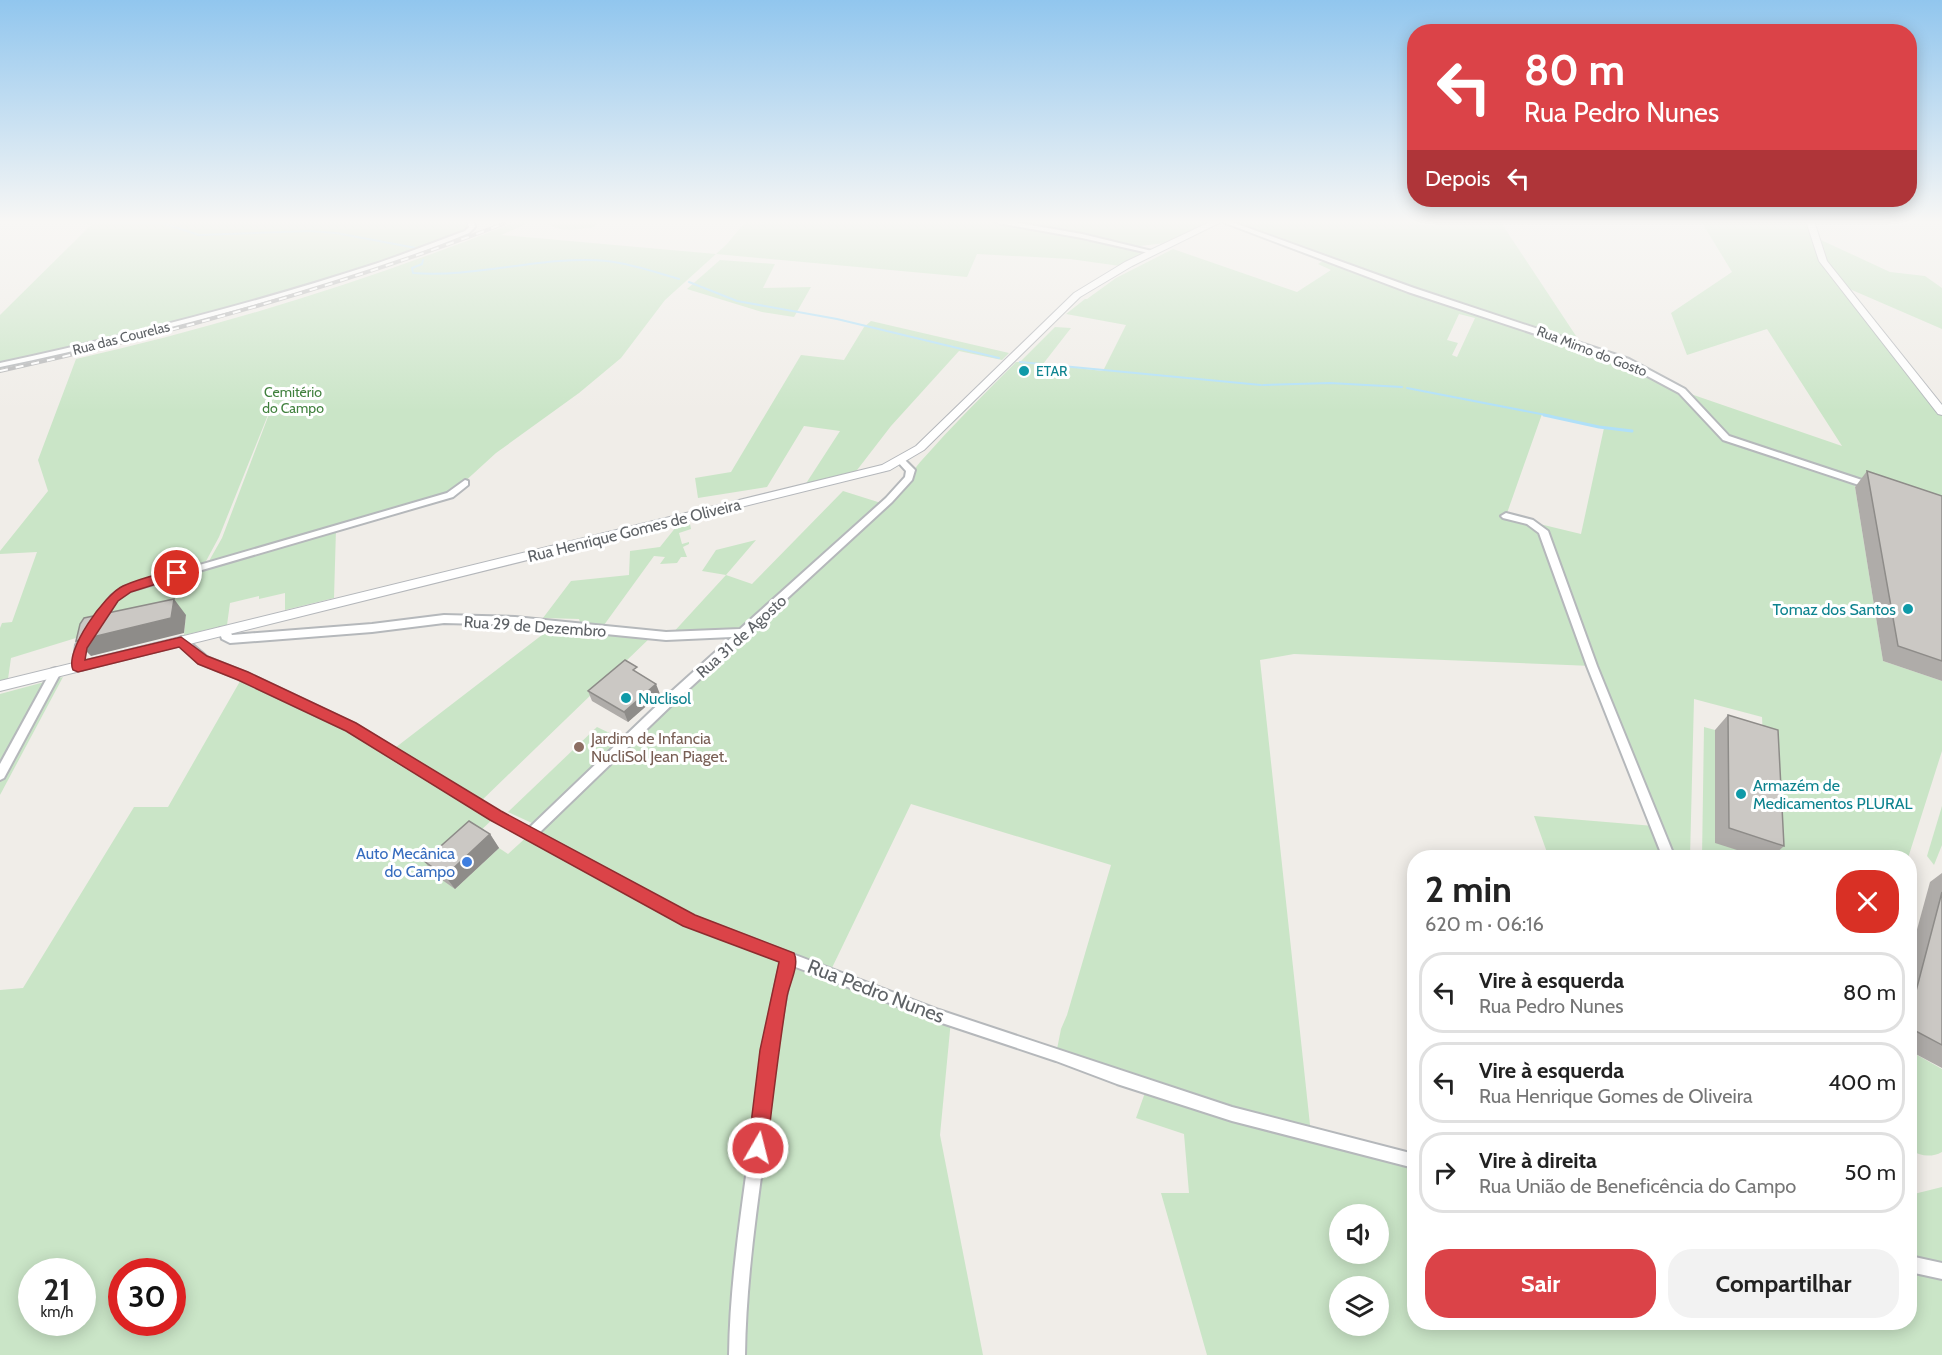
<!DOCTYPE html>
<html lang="pt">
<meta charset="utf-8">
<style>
:root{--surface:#fff;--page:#f2f2f2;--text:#222;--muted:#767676;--line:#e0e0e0;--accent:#db4348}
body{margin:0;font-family:Cabin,sans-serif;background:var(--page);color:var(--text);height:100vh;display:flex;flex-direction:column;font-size:22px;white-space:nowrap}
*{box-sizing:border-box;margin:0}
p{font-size:20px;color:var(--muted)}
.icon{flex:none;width:33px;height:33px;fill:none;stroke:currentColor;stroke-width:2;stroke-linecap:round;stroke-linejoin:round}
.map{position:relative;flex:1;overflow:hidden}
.sheet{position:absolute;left:1407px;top:850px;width:510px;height:480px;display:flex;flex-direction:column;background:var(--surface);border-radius:24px;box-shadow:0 3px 15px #0003}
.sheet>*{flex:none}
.banner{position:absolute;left:1407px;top:24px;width:510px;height:183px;border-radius:24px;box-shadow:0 3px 15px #0003;background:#db4348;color:#fff;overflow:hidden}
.buttons{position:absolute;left:1329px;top:1204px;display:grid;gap:12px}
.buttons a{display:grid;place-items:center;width:60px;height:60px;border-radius:50%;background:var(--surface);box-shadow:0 3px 15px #0003;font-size:30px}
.speed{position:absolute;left:18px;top:1258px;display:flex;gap:12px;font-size:30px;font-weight:700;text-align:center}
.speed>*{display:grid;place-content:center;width:78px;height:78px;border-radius:50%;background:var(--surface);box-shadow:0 3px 15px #0003;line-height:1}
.speed small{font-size:15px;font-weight:400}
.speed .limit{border:9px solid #d22;background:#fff;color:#111}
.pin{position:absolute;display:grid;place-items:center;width:51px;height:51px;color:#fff;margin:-26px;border:3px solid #fff;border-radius:50%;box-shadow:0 2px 6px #0007}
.me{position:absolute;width:66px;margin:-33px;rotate:8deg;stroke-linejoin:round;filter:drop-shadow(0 0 4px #0008)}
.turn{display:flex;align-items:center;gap:21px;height:126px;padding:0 18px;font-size:27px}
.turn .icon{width:78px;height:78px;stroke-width:2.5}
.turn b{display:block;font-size:42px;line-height:51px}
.then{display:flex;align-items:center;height:57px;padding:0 18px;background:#0003;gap:12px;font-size:22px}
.round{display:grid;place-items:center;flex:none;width:63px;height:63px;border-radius:24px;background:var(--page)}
.overview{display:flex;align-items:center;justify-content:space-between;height:102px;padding:0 18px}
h1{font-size:36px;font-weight:800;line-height:45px}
.primary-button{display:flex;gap:12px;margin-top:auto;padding:12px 18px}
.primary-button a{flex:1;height:69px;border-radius:24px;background:var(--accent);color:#fff;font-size:24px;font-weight:800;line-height:69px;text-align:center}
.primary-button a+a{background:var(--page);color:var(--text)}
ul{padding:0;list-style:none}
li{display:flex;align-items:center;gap:18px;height:81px;margin:0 12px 9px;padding:0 6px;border:3px solid var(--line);border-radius:24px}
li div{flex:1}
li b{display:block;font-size:22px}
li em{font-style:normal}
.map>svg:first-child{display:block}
.green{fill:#cae5c7;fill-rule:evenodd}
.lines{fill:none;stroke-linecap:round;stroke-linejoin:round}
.stream-far1{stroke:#b0e0f8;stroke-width:2}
.stream{stroke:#b0e0f8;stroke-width:3}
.street-casing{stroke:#b5b8bb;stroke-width:4}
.secondary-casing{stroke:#b4b7bb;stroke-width:2}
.street{fill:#fff;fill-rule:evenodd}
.secondary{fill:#fff;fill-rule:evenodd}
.rail-casing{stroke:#b5b6b7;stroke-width:4}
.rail{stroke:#fff;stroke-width:2;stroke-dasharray:8;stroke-linecap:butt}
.wall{fill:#afaca9}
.shaded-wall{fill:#8e8c89}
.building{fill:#cbc8c4;stroke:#8e8c89;stroke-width:1.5}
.route{fill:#db4348;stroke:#8e2c2f;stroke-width:1.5}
.culture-dot{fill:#0f9aa8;stroke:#fff;stroke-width:2}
.education-dot{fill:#8d6e63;stroke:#fff;stroke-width:2}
.shop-dot{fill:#3f7fe0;stroke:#fff;stroke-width:2}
.labels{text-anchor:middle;stroke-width:6;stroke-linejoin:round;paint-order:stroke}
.far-street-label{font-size:14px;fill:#5f6367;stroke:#fff}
.far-culture-label{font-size:14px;fill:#0d838f;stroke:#fff;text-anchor:start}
.far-park-label{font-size:14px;fill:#40803d;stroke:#fff}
.street-label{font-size:16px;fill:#5f6367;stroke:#fff}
.culture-label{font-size:16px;fill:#0d838f;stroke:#fff;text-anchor:start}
.education-label{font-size:16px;fill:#785e54;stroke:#fff;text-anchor:start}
.shop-label{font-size:16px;fill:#366cbe;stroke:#fff;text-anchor:end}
.near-street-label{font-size:20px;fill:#5f6367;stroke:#fff}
</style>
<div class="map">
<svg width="1942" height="1355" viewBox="0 0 1942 1355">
<rect width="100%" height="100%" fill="#f0ede8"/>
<g class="green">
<polygon points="51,221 467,221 469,225 459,234 378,265 196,319 0,365 0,315 91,225 81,222"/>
<path d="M518,221h15l-32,14 215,19 11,-10 19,-23h469l-49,22 -27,3 -3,2 5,3v5l-21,10 -50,-7 -93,-5 -10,23 -251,-23 -51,46 -44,58 -42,35 -83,60 -46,42 -114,34 -2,69 -49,12v-17l-26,6v-3l-29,7 -3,22 -43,10 2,-20 -110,23 -65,20 -3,21 -8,2v-53l2,-5 10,-1 25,-70 -37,2v-3l48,-60 -10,-31 38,-101c151,-34 299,-81 442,-138zM282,380l-60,158 -13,23 42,-12v2l-71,20 25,-8 14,-26z"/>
<path d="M545,221h53l-4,6c-15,2 -37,7 -49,-6z"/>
<path d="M1223,221h277l82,124 44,16 56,30 160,55 -75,-117 -80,26 -16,-42 61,-41 -31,-51h109l4,13 7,6 69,32 35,4 17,12v41l-97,-42 97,126v98l-88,-30 29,180 59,20v70l-34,107h-139l-7,-141 -68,-18 -4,159h-141l-15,-42 120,10 -62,-160 -298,-12 -34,6 51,474 103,27v162h496v-128l32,-8v168h-735l-46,-162h28l-5,-59 -48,-16 11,-31 -91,-33 5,-25 6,-14 44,-150 -200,-61 -82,170 122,46 -11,115 43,220h-983v-365l23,-2 111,-181h34l75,-131 148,75 164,-126 98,10 -175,169 18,12 -19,18 -22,55 44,-41 9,6 22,-20 213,-200 -73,2 56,-61 -24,-4 14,-21 40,-10 -30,35 26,9 91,-93 38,12c18,-7 29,-30 41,-43 30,-34 62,-66 94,-98h4l35,-35 16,1 -28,36 60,7 23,-46 -60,-11 19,-15h2l29,-21 57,-29 124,43 34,-22 -13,-6 8,-5zM1459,314l16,4 -18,39 -5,-2 6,-12 -11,-3zM1542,414l62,14 -23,106 -75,-18zM1340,1215h38v39h-38zM32,1272h50v51h-50zM122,1272h50v51h-50zM1340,1287h38v39h-38z"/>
<polygon points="720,260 775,264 763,288 811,287 794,317 762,312 687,289"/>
<polygon points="871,321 1009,353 1002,360 959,351 891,426 854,474 805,485 840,431 804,426 767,487 698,498 695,478 731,472 801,355 844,360 864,327"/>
<polygon points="690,524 691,529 679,533 682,544 689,542 689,544 683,547 687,557 681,557 677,563 660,564 665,557 654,556 604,625 580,622 579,619 543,618 571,581 629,575 630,551 660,547 676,527"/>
<polygon points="63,677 0,795 0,694"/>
<polygon points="597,727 624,740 534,824 508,812"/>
<polygon points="1704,727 1715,730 1715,842 1762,858 1702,858"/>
<polygon points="1942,806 1942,845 1934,865 1927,856"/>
<path d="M1910,1051l32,18v83c-11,6 -22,4 -32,-2z"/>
</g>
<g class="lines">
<g class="stream-far1">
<polyline points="51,221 162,223 199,235 309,231 336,233 416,248"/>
<path d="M423,260l-1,4 -10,4 1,5c64,5 132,-18 194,-12 25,3 48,11 72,18"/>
<polyline points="689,282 737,301 837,319 999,358"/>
<polyline points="1020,362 1261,385"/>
<polyline points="1263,385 1330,383 1402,387"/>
<polyline points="1407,388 1551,416"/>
</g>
<polyline class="stream" points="1544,415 1599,427 1632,431"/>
<defs>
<g id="street">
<path d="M467,221h6l2,6 -6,6c-30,12 -59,24 -90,34 -124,40 -251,73 -379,100v-4c126,-27 252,-59 375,-99 30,-10 60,-22 90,-33l4,-4z"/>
<polygon points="995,221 1008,221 1082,234 1156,252 1153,254 1082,238 998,223"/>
<polygon points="1220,221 1229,221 1414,288 1629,359 1685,389 1729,436 1874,484 1875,486 1874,488 1868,488 1723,440 1679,393 1623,363 1408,292"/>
<path d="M901,458l3,1 11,11 -3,10 -20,22 -213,196 -140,135 154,83 246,94 293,97 182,47v14l-182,-47 -115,-37 -61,-23 -117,-39 -146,-56c-14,55 -19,111 -26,167 -10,74 -21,147 -22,222h-16c1,-75 13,-148 23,-223 8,-57 15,-114 29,-171l-96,-37 -193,-105 -145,-89 -108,-51 -40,-16 -23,-22 5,-4 4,1 22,19 40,16 108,51 145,89 29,15 142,-136 61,-55 -66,3 -151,-15 -71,-2 -72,9 -142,11 -8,-4 -3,-8 1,-3h8l4,7 140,-11 72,-9 71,2 151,15 74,-3 146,-131 19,-21 1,-6 -9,-10z"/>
<polygon points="465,480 468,481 468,485 453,497 130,591 117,600 85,649 82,670 74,670 73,667 76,645 111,596 124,587 447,493"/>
<polygon points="1506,513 1533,520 1548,531 1597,666 1675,858 1663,858 1587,666 1539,533 1527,524 1503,518 1501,516"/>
<polygon points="56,668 61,672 4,778 0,780 0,764 52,669"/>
<polygon points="1910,1256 1942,1263 1942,1279 1910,1272"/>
</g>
<g id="secondary">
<polygon points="1212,221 1223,221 1132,266 1080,297 924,450 890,470 0,691 0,681 882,465 916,446 1074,293 1125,262"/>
<polygon points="1806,221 1814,221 1827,261 1942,405 1942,415 1938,414 1819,261"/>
</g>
</defs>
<use href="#street" class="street-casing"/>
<use href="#secondary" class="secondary-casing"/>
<use href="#street" class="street"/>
<use href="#secondary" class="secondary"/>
<defs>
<path id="rail" d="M0,371c174,-38 344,-86 511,-150"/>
</defs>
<use href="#rail" class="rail-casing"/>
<use href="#rail" class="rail"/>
</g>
<g class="wall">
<polygon points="1867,471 1942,496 1942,681 1883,661 1855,487"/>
<polygon points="639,674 660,694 628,722 592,701 588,691"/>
<polygon points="1728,715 1784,846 1771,858 1762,858 1715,843 1715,730"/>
<polygon points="490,834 499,848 455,889 435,875 424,861"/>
<polygon points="1942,873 1942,1068 1910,1051 1910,955 1930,882"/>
<polygon points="1548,1323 1561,1323 1556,1325"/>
</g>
<g class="shaded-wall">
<polygon points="174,599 186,615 184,633 91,656 76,641"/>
<polygon points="656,684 660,694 628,722 624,712"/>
<polygon points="490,834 499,848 455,889 445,876"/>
</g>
<g class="building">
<polygon points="1867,471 1942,496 1942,661 1898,646"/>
<polygon points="174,599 171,618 76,641 80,624 84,618"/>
<polygon points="625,660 637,667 633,670 656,684 624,712 588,691"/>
<polygon points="1728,715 1778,730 1784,846 1729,828"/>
<polygon points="469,821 490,834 445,876 424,861"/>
<polygon points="1942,892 1942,1045 1910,1028 1910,1014"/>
</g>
<linearGradient id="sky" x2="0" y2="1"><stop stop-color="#91c6ee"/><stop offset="0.54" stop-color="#f8f7f5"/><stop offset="1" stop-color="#f8f7f5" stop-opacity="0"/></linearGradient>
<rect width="1942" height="411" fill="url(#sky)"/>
<path class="route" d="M177,569l6,4 -1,3 -51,16 -13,9 -31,47 -2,12 96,-23 26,19 41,16 108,51 145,88 194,104 99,38c6,12 -5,31 -7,44 -8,50 -14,100 -20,151l-3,6 -6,3 -7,-3 -3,-6 12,-98 19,-88 -96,-36 -193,-106 -144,-89 -108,-51 -40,-16 -19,-17 -101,25 -5,-2c-9,-19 32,-76 50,-84 17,-8 37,-12 54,-17z"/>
<g class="culture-dot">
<circle cx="1024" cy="371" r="6"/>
<circle cx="1908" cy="609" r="6"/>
<circle cx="626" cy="698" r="6"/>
<circle cx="1741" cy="794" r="6"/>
</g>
<circle class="education-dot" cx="579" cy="747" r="6"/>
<circle class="shop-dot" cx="467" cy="862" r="6"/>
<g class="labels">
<g class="far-street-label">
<text transform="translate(121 338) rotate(-14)" y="5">Rua das Courelas</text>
<text transform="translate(1592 351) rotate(21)" y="5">Rua Mimo do Gosto</text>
</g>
<g class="far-culture-label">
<text x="1036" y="376">ETAR</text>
</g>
<g class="far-park-label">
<text x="293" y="397">Cemitério<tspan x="293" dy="16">do Campo</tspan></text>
</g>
<g class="street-label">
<text transform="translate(634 530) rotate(-14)" y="6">Rua Henrique Gomes de Oliveira</text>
<text transform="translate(535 626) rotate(4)" y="6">Rua 29 de Dezembro</text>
<text transform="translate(741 636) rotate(-42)" y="6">Rua 31 de Agosto</text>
</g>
<g class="culture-label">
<text x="1896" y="615" text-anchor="end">Tomaz dos Santos</text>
<text x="638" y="704">Nuclisol</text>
<text x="1753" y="791">Armazém de<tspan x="1753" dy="18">Medicamentos PLURAL</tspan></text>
</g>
<g class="education-label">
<text x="591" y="744">Jardim de Infancia<tspan x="591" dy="18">NucliSol Jean Piaget.</tspan></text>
</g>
<g class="shop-label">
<text x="455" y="859">Auto Mecânica<tspan x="455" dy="18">do Campo</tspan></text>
</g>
<g class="near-street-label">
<text transform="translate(876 991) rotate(21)" y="7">Rua Pedro Nunes</text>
</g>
</g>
</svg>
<div class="buttons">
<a><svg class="icon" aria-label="sound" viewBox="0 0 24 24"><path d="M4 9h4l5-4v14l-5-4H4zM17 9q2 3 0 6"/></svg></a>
<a><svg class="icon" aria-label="layers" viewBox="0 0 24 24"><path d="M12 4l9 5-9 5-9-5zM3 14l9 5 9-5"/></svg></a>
</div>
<div class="speed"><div>21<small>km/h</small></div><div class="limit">30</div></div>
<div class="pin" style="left:177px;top:573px;background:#d93025"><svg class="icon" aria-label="arrive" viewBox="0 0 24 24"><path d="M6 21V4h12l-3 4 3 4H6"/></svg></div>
<svg class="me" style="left:758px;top:1148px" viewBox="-20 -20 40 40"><circle r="17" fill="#db4348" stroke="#fff" stroke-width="3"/><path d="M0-11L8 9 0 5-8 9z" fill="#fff"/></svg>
<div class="banner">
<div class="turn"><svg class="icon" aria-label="left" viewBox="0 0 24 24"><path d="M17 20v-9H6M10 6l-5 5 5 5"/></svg><div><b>80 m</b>Rua Pedro Nunes</div></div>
<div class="then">Depois<svg class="icon" aria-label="left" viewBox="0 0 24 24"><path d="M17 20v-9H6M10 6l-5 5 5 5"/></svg></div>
</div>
<section class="sheet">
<div class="overview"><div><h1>2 min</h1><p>620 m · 06:16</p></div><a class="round" style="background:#d93025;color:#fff"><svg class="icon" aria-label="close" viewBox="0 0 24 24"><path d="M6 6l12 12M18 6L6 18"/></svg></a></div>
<ul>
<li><svg class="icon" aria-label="left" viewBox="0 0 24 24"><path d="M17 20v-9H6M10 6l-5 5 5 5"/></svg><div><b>Vire à esquerda</b><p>Rua Pedro Nunes</p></div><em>80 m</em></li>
<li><svg class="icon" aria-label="left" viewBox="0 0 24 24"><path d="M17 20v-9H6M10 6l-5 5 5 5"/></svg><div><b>Vire à esquerda</b><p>Rua Henrique Gomes de Oliveira</p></div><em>400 m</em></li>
<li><svg class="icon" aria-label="right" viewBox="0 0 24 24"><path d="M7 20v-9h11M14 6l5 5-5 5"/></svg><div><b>Vire à direita</b><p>Rua União de Beneficência do Campo</p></div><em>50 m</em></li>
</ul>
<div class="primary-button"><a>Sair</a><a>Compartilhar</a></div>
</section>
</div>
